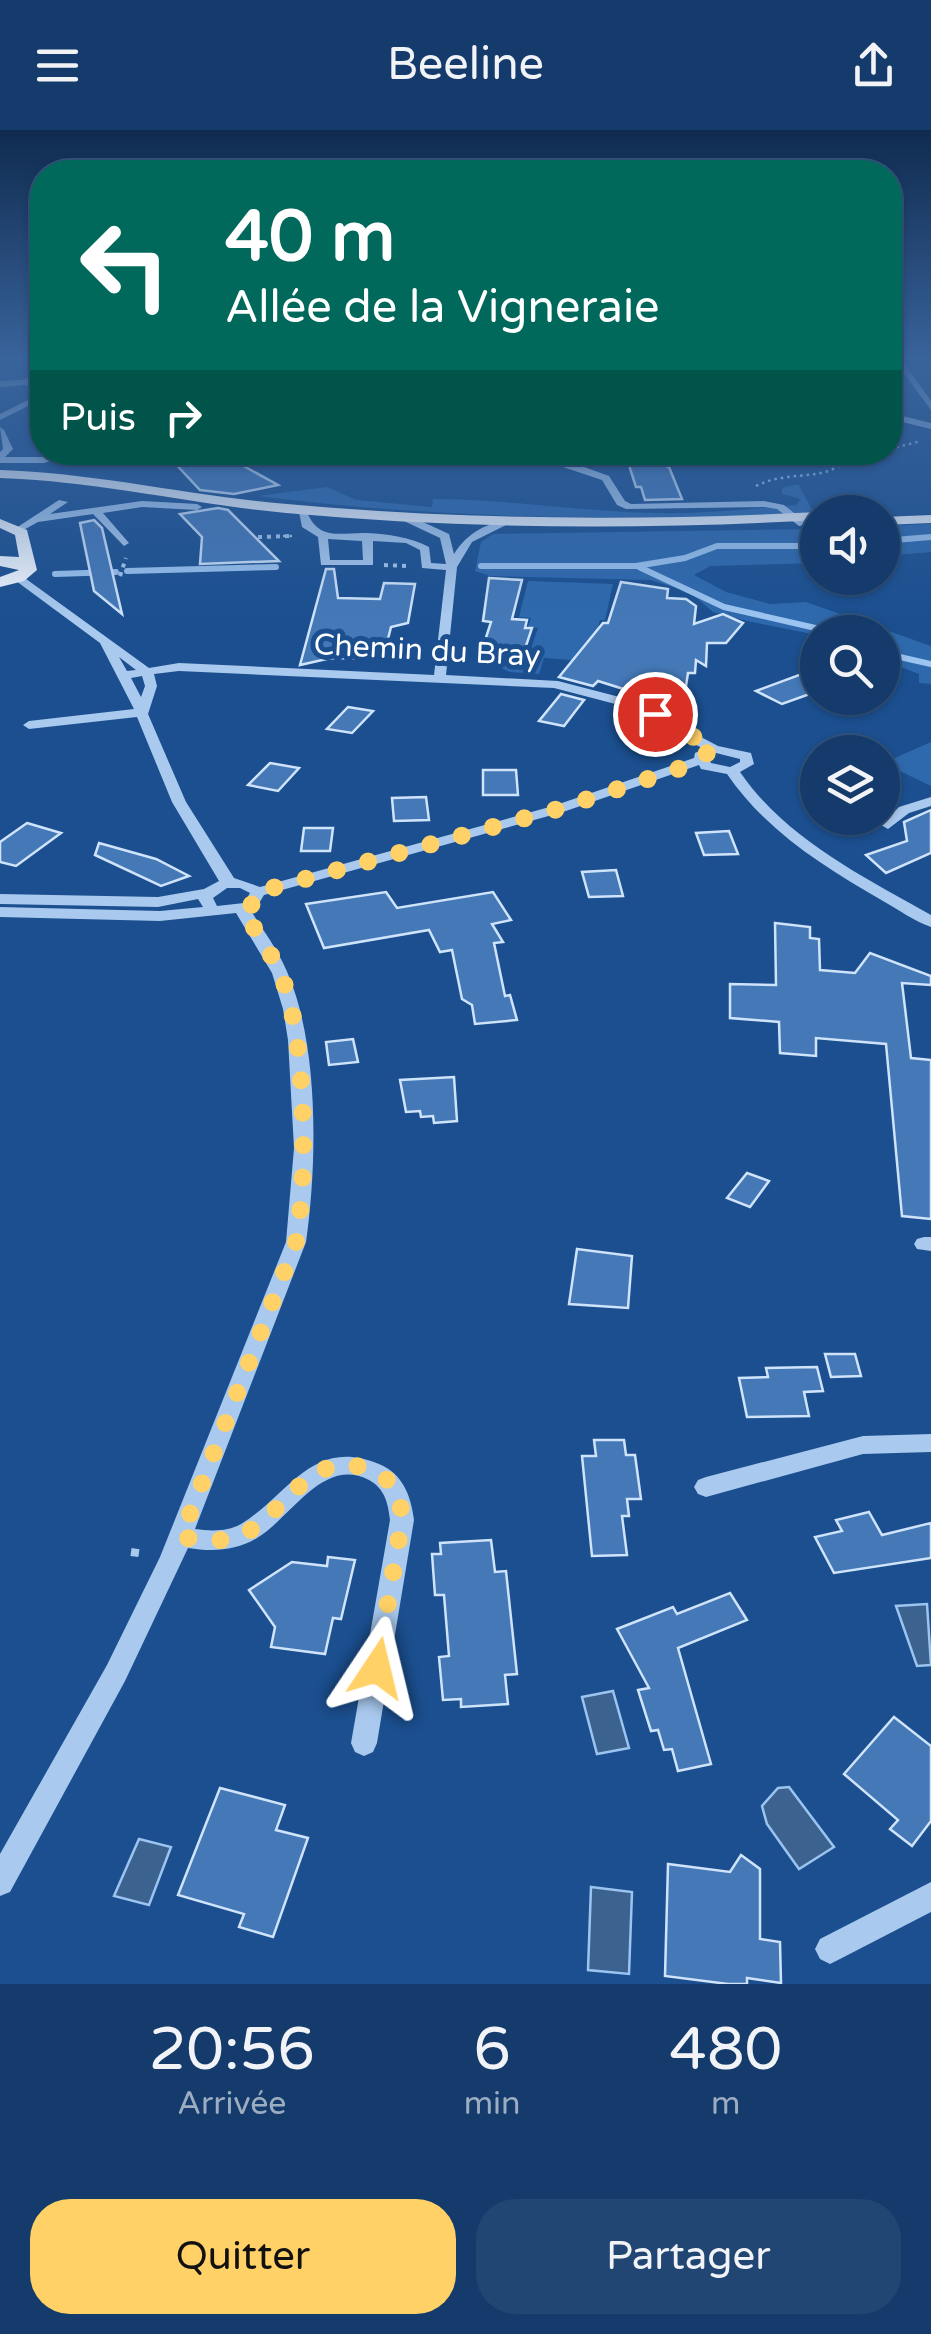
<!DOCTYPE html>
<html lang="fr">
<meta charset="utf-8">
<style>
:root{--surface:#143b6b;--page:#214673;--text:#f1f3f6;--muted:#9dadc1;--line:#33557e;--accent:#ffd166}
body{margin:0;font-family:"Varela Round",sans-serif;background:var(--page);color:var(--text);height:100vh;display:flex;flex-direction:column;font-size:38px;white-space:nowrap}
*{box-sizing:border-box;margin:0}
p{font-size:32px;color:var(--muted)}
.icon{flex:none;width:55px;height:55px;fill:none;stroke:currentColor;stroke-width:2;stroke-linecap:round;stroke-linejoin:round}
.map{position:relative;height:1854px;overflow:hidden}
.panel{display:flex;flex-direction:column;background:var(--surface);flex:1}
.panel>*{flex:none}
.top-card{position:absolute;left:30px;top:30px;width:872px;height:305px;border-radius:40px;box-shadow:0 2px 8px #0004,0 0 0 2px var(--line);background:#00695c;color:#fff;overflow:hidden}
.buttons{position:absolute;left:800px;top:365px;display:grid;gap:20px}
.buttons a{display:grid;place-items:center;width:100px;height:100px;border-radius:50%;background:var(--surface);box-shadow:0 2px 8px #0004,0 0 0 2px var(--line);font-size:50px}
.pin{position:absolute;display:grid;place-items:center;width:85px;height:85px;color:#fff;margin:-42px;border:5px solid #fff;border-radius:50%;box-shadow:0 2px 10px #0007}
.me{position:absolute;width:110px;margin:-55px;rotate:10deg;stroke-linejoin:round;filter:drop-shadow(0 0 8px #0008)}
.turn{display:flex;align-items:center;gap:35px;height:210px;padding:0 30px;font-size:45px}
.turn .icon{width:130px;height:130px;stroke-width:2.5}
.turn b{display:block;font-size:70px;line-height:85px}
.then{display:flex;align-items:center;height:95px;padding:0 30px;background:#0003;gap:20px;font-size:38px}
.eta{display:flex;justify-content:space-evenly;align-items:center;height:170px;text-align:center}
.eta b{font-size:60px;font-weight:600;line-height:70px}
.primary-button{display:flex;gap:20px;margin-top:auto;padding:20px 30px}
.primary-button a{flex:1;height:115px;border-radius:40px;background:var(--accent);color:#111;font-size:40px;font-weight:600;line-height:115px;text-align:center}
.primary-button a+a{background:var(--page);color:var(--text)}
header{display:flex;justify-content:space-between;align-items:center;height:130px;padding:0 30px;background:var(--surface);font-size:45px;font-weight:600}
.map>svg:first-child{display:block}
.green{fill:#2e69ad}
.water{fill:#3c6290;stroke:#9cc4f0;stroke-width:2.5}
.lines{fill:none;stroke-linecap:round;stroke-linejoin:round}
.stream{stroke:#9cc4f0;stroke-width:6}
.building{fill:#4478b7;stroke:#cfe3fa;stroke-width:2.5}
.path-far2{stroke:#a9c9ee;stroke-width:2.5;stroke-dasharray:2.5 4;stroke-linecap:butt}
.path-far1{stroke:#a9c9ee;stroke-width:4;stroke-dasharray:4 5;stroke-linecap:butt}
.path{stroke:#a9c9ee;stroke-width:8;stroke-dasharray:8 11;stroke-linecap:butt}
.minor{fill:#a9c9ee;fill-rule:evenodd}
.major{fill:#f0f6ff;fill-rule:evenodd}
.route{stroke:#ffd166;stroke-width:18;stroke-dasharray:0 32.4}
.labels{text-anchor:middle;stroke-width:10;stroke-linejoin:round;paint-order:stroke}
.far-street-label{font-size:30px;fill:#fff;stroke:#1b4f8f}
</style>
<header><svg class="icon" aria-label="menu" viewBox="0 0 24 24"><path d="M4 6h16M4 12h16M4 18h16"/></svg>Beeline<svg class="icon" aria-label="share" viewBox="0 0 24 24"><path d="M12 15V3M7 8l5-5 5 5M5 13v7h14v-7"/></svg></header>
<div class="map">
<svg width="931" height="1854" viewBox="0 0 931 1854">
<rect width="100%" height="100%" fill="#1b4f8f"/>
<g class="green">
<path d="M798,354l17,31c-187,5 -372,5 -558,-19l70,-9 29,13 76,7 1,-8c75,0 149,13 224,14 46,1 93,-4 139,-8l5,-6 -19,-5v-6z"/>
<polygon points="931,394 931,422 883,426 883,396"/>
<polygon points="817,399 817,433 710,436 694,445 726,462 770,474 806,472 931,516 931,554 919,553 919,544 883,530 882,502 817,505 747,491 713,482 690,462 650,450 490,446 475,441 481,412 493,404"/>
<polygon points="528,451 613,454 605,490 600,490 597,501 653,536 544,528 539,544 510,542 487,532 488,528 527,530 538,498 528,497 531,488 519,487"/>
<polygon points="931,612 931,656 883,633"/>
</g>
<g class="water">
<polygon points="927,1474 931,1535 917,1536 896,1476"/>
<polygon points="613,1561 629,1618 597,1624 582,1567"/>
<polygon points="789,1657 834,1717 799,1739 767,1694 762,1676 778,1658"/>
<polygon points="139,1709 171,1717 149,1775 114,1766"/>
<polygon points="591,1757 632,1762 629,1844 588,1840"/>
</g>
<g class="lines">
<g class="stream">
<polyline points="882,411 931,407"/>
<polyline points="481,436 636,436 685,428 717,416 818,416"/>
<polyline points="639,437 724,477 833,502"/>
<polyline points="127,441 276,437"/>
<polyline points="55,444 116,442"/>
<polyline points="882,523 931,534"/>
</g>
</g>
<g class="building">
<polygon points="625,323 669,337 682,369 645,370 641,357 636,357"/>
<polygon points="202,327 218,336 238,333 278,355 234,364 200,360 172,330"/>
<polygon points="218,378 228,380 279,431 200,434 202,407 180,384"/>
<polygon points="94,390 102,398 122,484 94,461 80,393"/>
<polygon points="326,439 334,439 338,468 380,469 384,453 415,454 408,493 391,497 383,529 331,528 300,535"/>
<polygon points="489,448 522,450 512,489 527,490 525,498 532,498 522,528 480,526 491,492 483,491"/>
<polygon points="621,452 668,459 667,468 686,469 696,476 694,494 723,484 743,493 726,513 707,513 706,536 696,530 695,543 688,543 686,556 634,552 633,562 598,551 593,556 559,547 603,493 608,493"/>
<polygon points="818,538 818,561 782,574 756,561"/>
<polygon points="561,564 584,570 564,596 539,591"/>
<polygon points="348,577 373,581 352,603 327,599"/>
<polygon points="270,633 299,638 278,661 248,655"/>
<polygon points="483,640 516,640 518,665 483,665"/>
<polygon points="426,667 429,690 394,691 392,668"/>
<polygon points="931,680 931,723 886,743 866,725 907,711 904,692"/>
<polygon points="27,693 61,703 16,736 0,732 0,712"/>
<polygon points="304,698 333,698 330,721 301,721"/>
<polygon points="729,701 738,724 704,725 696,703"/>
<polygon points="99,713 156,729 189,746 161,756 95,725"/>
<polygon points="616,740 623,766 589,767 582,742"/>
<polygon points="386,762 397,778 493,762 511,790 492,794 503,812 494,813 505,866 510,865 517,890 475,894 472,875 462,869 452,820 440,822 429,800 324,818 306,774"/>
<polygon points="775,793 810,797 810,808 819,809 820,840 855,843 870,823 931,846 931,855 902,853 911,928 931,930 931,1089 902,1086 886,914 816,908 816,926 780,923 779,892 730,888 730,854 776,855"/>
<polygon points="353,909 358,932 329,935 326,912"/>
<polygon points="454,947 457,991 434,993 433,986 421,987 420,981 406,982 400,950"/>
<polygon points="747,1043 769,1051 750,1077 727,1068"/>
<polygon points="577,1119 632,1126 628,1178 569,1174"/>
<polygon points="825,1224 855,1224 861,1246 831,1247"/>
<polygon points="817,1237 823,1261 804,1262 809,1286 747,1287 739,1248 768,1247 766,1238"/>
<polygon points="594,1310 624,1310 626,1325 635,1325 641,1369 627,1369 629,1386 622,1386 627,1425 592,1426 582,1326 596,1326"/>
<polygon points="869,1382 882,1405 931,1393 931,1428 834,1443 815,1407 842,1401 836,1390"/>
<polygon points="491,1410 495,1442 506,1441 517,1544 505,1545 508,1574 461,1577 461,1569 443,1570 439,1527 449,1526 444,1465 435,1465 432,1424 441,1424 440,1413"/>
<polygon points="328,1427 355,1430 341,1489 333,1488 325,1524 271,1517 275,1497 249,1460 292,1432 327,1436"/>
<polygon points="730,1463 747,1490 678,1518 711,1634 678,1641 672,1619 664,1620 658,1600 651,1601 638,1560 649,1558 617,1499 673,1477 677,1484"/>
<polygon points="894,1587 931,1616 931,1691 912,1716 890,1699 898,1690 844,1644"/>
<polygon points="220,1658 285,1675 276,1700 308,1708 273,1807 239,1797 244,1784 178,1765"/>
<polygon points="741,1725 760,1739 760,1809 780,1812 781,1853 747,1848 747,1854 728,1854 665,1846 668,1734 730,1742"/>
</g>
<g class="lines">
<g class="path-far2">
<polyline points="890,319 921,311"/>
<path d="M756,356c28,-14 55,-7 77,-17 15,-7 27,-13 44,-17"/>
<polyline points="283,406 293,406"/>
</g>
<g class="path-far1">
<polyline points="258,407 293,406"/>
<polyline points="384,435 408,436"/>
<polyline points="120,446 126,428"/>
</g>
<polyline class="path" points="131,1422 145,1424"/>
<g class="minor">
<polygon points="891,226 899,226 931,271 931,280"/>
<polygon points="42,242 42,247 32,252 42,255 42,259 24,255 0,257 0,251 22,250"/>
<polygon points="42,263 42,269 0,290 0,284"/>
<polygon points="890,283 931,293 931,299 890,289"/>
<polygon points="0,297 4,300 13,319 5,327 44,327 62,322 79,322 44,333 0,333 0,322 3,319"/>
<polygon points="533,322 543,322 609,346 625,371 631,374 764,371 784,375 808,394 799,396 777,379 764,377 626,379 617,375 602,350 533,327"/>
<polygon points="59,370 68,372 50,384 142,371 197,374 202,377 197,380 142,377 103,383 129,413 124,416 93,384 38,392 18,403 13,400"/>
<path d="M299,382h8c12,30 35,20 60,21 21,1 43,4 62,14l2,16 15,1 -6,-26 -36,-17v-4h8l37,17 5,20c11,-18 30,-31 52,-33v4l-34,17 -15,25 -11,108 112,6 73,19 87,46 33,7 3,11 -14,8c46,67 122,104 191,143v12c-17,-6 -32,-17 -48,-26 -59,-34 -117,-70 -156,-127l-26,-5 -2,-4 -136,47 -299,83 -9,15 -4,1c14,22 30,43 39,68 29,73 27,186 16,263l-111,287c15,2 32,3 46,-5 48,-29 71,-88 138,-60 24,10 32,32 35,56l-37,223 -4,9 -9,4 -9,-4 -4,-9 39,-223c-2,-17 -5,-31 -21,-40 -46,-24 -78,38 -112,58 -21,13 -45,14 -69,10l-63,133 -115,211 -10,4v-42l107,-189 53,-108 126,-315 8,-94 -6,-108 -5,-31 -11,-36 -36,-60 -76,8 -160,-4v-10l160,4 43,-4 -5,-8 -40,8 -158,-3v-10l158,3 46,-8 15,-8 -47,-79 -35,-85 -108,12 -6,-4 6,-4 105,-12 -34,-66 -88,-65 10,-2 127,92 30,-5 255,12 12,-105 -24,-2 -2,-18 -14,-7 -33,-2v24h-52l-3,-28 -16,-10zM328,409l34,2 1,19h-33zM119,527l17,13 -9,1zM179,541l375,17 69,18 81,43 -9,4 -1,5 -141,48 -293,81 -26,-9 -48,-76 -38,-88 9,-28 -3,-12zM142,546l3,10 -4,11 -10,-19zM716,623l24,6v3l-10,5 -19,-4 -3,-6zM227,758h13l10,5 -6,10 -27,3 -4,-8z"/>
<polygon points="931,667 931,676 909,683 888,699 881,695 899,677"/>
<polygon points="924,1107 931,1107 931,1121 917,1119 914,1114 917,1109"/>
<polygon points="931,1304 931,1322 863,1324 706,1367 698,1364 694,1357 698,1350 706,1347 863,1306"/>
<polygon points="931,1752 931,1782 840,1829 830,1834 820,1829 815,1819 820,1809"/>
</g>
<g class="major">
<path d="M0,340c97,3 190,26 287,34 177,16 353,17 531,8h3h-3v8c-178,10 -354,9 -532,-7 -96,-9 -189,-32 -286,-35z"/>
<polygon points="931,385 931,393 882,395 882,387"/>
<polygon points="0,389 27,400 37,440 24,451 0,457 0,447 19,440 0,436 0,426 19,427 15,405 0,398"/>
</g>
</g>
<linearGradient id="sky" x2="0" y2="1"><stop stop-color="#0f2b4f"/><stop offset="0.47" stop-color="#39639b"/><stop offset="1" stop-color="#39639b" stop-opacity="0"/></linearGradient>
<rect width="931" height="486" fill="url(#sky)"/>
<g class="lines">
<path class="route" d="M377,1538l25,-148c-1,-23 -7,-40 -30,-49 -58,-26 -84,37 -123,60 -23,13 -43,10 -68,6l115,-295c12,-64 10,-198 -12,-259 -10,-27 -26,-49 -42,-73l14,-8 2,-10 300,-83 126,-42 30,-18 -59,-35"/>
</g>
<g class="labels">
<g class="far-street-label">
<text transform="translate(427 520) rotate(3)" y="10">Chemin du Bray</text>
</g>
</g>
</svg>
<div class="buttons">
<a><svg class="icon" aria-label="sound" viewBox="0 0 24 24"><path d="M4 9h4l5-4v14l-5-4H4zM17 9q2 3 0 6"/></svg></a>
<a><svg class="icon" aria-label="search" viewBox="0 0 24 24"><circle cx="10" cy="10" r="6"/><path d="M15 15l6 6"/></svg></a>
<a><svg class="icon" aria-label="layers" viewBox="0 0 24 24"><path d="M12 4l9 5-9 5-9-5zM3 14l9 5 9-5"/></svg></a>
</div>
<div class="pin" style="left:655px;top:584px;background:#d93025"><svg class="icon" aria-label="arrive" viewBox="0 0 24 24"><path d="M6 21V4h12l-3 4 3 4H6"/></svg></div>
<svg class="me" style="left:377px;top:1538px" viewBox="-20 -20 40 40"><path d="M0-17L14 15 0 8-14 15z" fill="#ffd166" stroke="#fff" stroke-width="4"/></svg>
<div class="top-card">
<div class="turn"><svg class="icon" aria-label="left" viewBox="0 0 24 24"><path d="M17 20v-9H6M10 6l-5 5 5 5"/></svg><div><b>40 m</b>Allée de la Vigneraie</div></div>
<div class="then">Puis<svg class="icon" aria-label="right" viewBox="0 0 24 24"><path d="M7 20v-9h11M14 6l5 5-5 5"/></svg></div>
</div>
</div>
<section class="panel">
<div class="eta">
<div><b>20:56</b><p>Arrivée</p></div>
<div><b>6</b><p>min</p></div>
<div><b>480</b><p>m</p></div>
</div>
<div class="primary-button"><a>Quitter</a><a>Partager</a></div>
</section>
